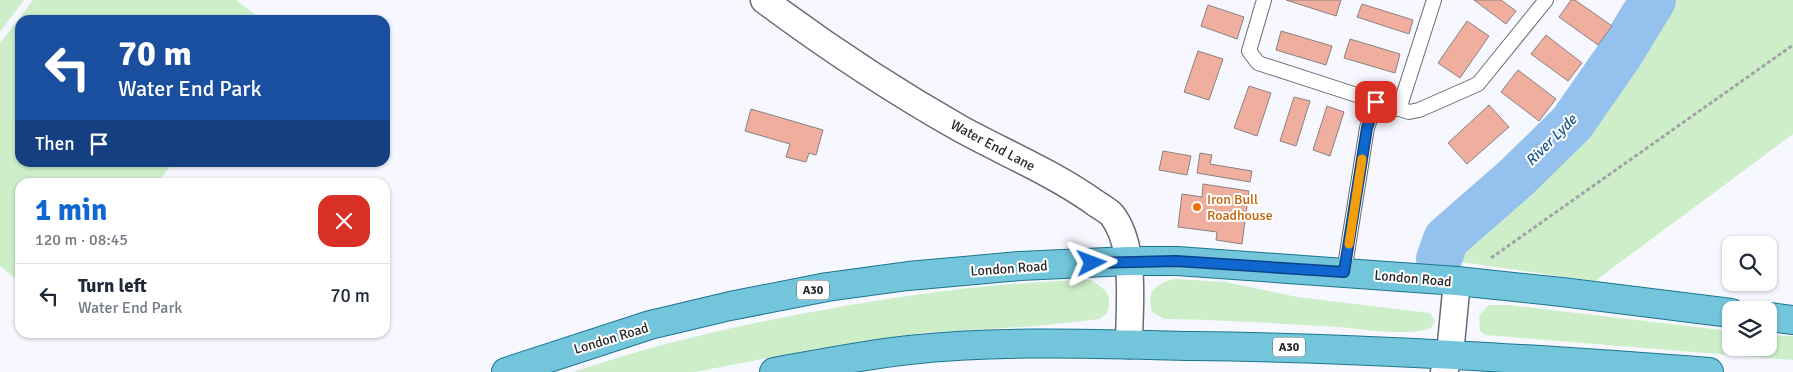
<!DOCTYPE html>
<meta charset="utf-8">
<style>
:root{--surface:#fff;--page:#f2f2f3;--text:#1f2937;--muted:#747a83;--line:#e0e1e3;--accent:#1067d0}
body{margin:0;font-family:Signika,sans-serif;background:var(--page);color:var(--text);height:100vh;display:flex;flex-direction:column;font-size:19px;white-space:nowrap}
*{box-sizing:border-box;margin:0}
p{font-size:16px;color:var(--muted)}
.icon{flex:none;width:28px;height:28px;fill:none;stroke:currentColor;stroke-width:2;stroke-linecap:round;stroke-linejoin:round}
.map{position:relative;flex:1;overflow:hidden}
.drawer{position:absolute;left:15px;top:178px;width:375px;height:160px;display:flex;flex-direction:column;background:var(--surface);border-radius:15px;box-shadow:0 1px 4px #0004}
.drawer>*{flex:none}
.hud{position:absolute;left:15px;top:15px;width:375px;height:152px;border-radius:15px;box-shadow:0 1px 4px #0004;background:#1a4fa0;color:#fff;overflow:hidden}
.buttons{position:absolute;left:1722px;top:236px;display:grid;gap:10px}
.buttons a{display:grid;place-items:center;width:55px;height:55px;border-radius:10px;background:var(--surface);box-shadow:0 1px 4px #0004;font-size:25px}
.pin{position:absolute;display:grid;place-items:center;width:42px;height:42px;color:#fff;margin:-21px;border-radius:10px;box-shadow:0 2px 8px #0006}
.me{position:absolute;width:55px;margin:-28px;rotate:87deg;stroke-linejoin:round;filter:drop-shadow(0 0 4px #0008)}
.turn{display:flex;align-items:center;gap:18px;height:105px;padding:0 20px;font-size:22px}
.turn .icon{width:65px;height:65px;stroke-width:2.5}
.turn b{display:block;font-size:35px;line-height:42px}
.then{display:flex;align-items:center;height:48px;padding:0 20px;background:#0003;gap:10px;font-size:19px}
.round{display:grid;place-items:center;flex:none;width:52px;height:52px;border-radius:15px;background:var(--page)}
.headline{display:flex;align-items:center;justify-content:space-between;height:85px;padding:0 20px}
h1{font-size:30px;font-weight:700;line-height:38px;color:var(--accent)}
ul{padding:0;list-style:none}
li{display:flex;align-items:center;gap:15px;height:65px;padding:0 20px;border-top:1px solid var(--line)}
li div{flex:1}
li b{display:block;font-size:19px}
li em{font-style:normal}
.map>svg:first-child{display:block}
.green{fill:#ceeeca}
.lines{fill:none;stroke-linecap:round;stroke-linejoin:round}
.river{stroke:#95c1ef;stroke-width:46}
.building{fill:#f0ae9f;stroke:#8a8280}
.lane-casing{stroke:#6a6b71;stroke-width:16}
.street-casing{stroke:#6a6b71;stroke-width:29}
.primary-casing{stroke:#1c758f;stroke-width:30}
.path{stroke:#a2a2a8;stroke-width:3;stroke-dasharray:4 2.5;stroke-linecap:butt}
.lane{stroke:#fff;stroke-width:14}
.street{stroke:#fff;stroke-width:26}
.primary{stroke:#73c5dc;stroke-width:28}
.route-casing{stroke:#0a4387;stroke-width:12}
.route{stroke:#1067d0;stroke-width:9}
.slow{stroke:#f59e0b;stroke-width:9}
.food-dot{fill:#e8710a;stroke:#fff;stroke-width:2}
.labels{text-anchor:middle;stroke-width:4;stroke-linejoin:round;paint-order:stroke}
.shield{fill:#fff;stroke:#69696b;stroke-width:1}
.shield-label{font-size:12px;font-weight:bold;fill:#29292c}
.street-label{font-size:14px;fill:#29292c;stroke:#fff}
.food-label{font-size:14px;fill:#c56008;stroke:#fff;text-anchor:start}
.water-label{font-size:15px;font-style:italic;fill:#1a5891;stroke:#fff}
</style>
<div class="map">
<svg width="1793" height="372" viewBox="0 0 1793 372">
<rect width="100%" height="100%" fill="#f7f8ff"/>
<g class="green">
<polygon points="0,0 24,0 0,32"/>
<polygon points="33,0 236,0 262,20 20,20 20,162 173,163 158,182 20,182 20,282 0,266 0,43"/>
<polygon points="1652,0 1793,0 1793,134 1595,281 1439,259 1446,239 1571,123"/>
<path d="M1176,279l50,3 71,15 133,16 5,8 -4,7c-25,9 -68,1 -95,-1 -57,-4 -114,-7 -172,-8l-12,-7c-7,-21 6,-30 24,-33z"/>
<path d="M1089,280c17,8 24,15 18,33l-7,6 -62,7 -116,7 -107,16 -120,23h-122c81,-28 166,-47 250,-62 88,-16 177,-28 266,-30z"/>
<polygon points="1489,305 1510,305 1731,331 1731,348 1769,348 1769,335 1793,336 1793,360 1485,335 1480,331 1479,315"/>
</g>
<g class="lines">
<polyline class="river" points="1439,259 1446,239 1517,177 1572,123 1620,54 1653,0"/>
</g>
<g class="building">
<polygon points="1286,0 1341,0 1336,16"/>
<polygon points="1474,0 1501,0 1516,11 1506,24"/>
<polygon points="1571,0 1575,0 1612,26 1598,45 1559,17"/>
<polygon points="1362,4 1413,20 1409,34 1357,17"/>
<polygon points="1208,5 1244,17 1237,39 1201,26"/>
<polygon points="1467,21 1489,36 1460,78 1438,63"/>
<polygon points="1281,31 1332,46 1326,65 1276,50"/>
<polygon points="1546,35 1582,63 1568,81 1531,54"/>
<polygon points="1350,39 1400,54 1395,73 1344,58"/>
<polygon points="1198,51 1223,59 1209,100 1184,92"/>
<polygon points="1518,70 1556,99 1539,121 1501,92"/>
<polygon points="1249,86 1271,93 1257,136 1234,128"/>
<polygon points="1294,97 1310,101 1296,146 1280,141"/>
<polygon points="1489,105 1509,127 1467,164 1448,143"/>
<polygon points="1327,106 1344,112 1330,156 1313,150"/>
<polygon points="751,109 823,130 816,155 809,153 806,162 786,157 790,144 745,131"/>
<polygon points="1163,151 1191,156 1187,175 1159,170"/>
<polygon points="1200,153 1212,155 1210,164 1252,171 1250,182 1197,173"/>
<polygon points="1203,184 1249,191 1242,244 1216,240 1217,232 1178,227 1182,194 1202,197"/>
</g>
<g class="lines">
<defs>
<g id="lane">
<polyline points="1264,0 1249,51 1258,63 1409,112 1419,110 1478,84 1546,0"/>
<polyline points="1399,109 1434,0"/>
<polyline points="1344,272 1367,128 1376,102"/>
</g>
<g id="street">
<path d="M764,0c63,47 128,90 197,129 44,24 92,44 133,73 5,4 14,8 18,13 25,32 17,92 17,130"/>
<polyline points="1444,372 1450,354 1457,281"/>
</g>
<g id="primary">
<polyline points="1769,317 1793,320"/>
<polyline points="506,372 650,325 730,306 827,287 908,276 1020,266 1129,261 1177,261 1457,281 1562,292 1731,313"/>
<path d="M774,372c45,-8 90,-17 135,-22 93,-10 189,-6 283,-4 173,2 345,13 517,26"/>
</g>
</defs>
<use href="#lane" class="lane-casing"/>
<use href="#street" class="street-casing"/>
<use href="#primary" class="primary-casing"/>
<polyline class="path" points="1491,258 1793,45"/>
<use href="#lane" class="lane"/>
<use href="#street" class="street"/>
<use href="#primary" class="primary"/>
</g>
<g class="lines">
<defs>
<polyline id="route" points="1092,263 1176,261 1344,272 1367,128 1376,102"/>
</defs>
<use href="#route" class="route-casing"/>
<use href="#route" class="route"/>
<polyline class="slow" points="1349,244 1362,159"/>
</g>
<circle class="food-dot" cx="1197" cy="207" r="5"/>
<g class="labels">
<g class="shield">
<rect x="797" y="280.5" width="32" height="19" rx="4"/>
<rect x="1273" y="337.5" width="32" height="19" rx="4"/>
</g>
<g class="shield-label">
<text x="813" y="294">A30</text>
<text x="1289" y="351">A30</text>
</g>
<g class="street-label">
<text transform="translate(993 145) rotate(28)" y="5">Water End Lane</text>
<text transform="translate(1009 268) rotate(-4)" y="5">London Road</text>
<text transform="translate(1413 278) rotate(5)" y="5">London Road</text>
<text transform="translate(611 338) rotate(-17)" y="5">London Road</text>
</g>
<g class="food-label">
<text x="1207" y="204">Iron Bull<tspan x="1207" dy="16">Roadhouse</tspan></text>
</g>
<g class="water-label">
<text transform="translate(1551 140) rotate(-45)" y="5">River Lyde</text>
</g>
</g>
</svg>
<div class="buttons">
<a><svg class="icon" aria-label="search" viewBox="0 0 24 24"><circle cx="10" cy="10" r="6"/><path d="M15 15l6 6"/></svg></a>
<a><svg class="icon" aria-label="layers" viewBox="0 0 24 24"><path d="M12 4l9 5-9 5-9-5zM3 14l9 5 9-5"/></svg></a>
</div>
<div class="pin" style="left:1376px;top:102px;background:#d93025"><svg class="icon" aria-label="arrive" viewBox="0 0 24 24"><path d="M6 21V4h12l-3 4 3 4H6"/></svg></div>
<svg class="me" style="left:1092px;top:263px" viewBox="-20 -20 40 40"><path d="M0-17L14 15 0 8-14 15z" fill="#1067d0" stroke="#fff" stroke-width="4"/></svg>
<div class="hud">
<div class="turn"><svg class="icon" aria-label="left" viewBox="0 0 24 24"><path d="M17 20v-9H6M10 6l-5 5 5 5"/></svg><div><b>70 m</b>Water End Park</div></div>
<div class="then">Then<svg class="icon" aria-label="arrive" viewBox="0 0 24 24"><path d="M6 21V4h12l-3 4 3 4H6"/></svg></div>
</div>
<section class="drawer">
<div class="headline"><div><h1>1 min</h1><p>120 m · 08:45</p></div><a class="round" style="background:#d93025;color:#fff"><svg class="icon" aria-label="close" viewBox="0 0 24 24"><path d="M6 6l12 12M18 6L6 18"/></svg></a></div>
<ul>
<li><svg class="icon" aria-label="left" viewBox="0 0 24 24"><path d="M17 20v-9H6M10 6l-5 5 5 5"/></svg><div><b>Turn left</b><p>Water End Park</p></div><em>70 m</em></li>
</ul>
</section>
</div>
